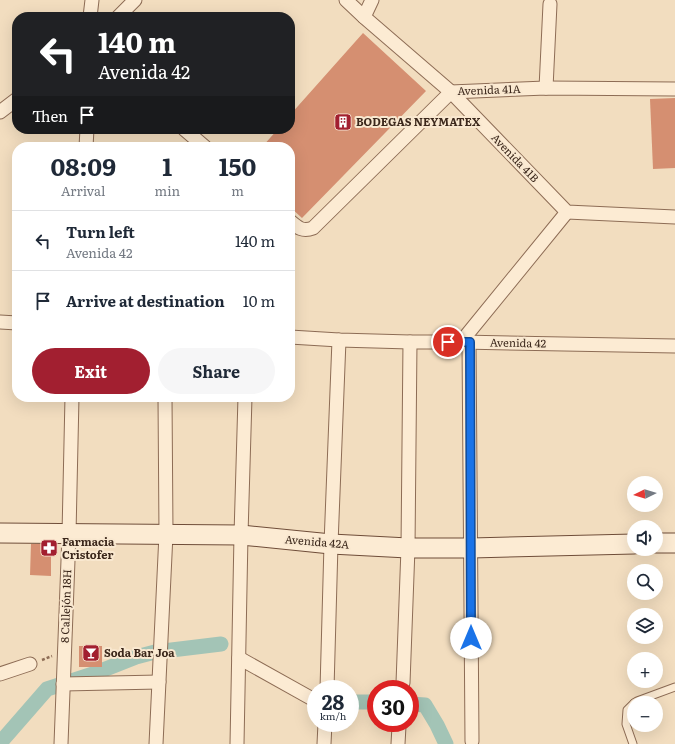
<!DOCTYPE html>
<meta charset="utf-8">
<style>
:root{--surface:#fff;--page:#f6f6f7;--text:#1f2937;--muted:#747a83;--line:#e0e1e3;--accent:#a21f30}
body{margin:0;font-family:Literata,serif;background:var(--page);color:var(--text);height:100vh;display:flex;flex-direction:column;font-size:15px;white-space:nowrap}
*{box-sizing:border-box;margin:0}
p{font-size:13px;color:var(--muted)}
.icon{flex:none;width:22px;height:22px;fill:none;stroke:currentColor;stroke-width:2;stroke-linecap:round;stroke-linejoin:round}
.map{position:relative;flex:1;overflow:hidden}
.side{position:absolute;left:12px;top:142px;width:283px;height:260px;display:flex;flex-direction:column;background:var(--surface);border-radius:16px;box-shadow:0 4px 16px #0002}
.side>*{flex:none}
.hud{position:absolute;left:12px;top:12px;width:283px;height:122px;border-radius:16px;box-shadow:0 4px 16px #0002;background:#202124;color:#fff;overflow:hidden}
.needle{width:26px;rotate:265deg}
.buttons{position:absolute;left:627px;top:476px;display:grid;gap:8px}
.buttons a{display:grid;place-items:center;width:36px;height:36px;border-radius:50%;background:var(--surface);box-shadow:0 4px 16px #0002;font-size:20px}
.speed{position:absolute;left:307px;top:680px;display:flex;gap:8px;font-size:20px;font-weight:700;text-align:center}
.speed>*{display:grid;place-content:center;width:52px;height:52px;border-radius:50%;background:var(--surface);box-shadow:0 4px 16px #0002;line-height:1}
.speed small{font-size:10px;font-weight:400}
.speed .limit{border:6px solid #d22;background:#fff;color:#111}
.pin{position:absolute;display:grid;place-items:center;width:34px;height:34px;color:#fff;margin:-17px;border:2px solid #fff;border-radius:50%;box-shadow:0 1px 4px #0007}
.me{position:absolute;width:44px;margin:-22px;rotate:0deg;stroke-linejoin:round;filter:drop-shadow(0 0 3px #0008)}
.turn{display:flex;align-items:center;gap:14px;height:84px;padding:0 20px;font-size:18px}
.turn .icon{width:52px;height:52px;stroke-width:2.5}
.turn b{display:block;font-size:28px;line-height:34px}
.then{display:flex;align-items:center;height:38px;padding:0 20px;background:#0003;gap:8px;font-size:15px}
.eta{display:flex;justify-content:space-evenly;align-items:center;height:68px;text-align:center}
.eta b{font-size:24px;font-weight:700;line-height:28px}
.cta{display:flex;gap:8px;margin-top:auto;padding:8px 20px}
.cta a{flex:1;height:46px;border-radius:24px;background:var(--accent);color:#fff;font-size:16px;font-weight:700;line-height:46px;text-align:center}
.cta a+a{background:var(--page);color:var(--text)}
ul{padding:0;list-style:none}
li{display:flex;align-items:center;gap:12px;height:60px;padding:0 20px;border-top:1px solid var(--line)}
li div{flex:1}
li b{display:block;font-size:15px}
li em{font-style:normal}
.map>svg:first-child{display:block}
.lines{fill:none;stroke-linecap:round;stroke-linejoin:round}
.canal{stroke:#a3c4b6;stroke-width:15}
.building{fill:#d58f71}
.lane-casing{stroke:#8d6c55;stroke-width:9}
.street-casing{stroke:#8d6c55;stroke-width:15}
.secondary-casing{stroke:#6f4d39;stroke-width:21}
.path{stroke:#8d6c55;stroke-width:2.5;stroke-dasharray:3 2;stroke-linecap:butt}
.lane{stroke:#fcebd3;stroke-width:7}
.street{stroke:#fcebd3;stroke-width:13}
.secondary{stroke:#fcebd3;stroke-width:19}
.route-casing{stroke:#114b97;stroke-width:10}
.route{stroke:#1a73e8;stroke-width:7}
.labels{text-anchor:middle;stroke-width:4;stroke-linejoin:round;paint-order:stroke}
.street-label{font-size:11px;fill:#3b271b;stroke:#f9e8d0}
.poi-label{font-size:11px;font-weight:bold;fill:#3b271b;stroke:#f9e8d0;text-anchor:start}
</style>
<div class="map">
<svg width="675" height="744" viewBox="0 0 675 744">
<rect width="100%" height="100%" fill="#f2ddbf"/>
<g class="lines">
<g class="canal">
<polyline points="351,702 376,702"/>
<polyline points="410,704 425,705 437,725 446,744"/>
<polyline points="0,743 47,689 93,674 136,657 155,652 221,644"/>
</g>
</g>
<g class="building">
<polygon points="363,33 426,91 302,218 290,207 290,147 262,147 278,129 290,129 290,115"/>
<polygon points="675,98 675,168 653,169 650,99"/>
<polygon points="31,544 51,544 51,576 30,575"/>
<rect x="79" y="646" width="23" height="21"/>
</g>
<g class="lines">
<defs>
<g id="lane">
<polyline points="634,703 637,701 675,687"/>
<polyline points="633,744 626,724 627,710 634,703"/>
</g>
<g id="street">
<polyline points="346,0 364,17 451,92 567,212 675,217"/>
<polyline points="90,17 92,0"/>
<polyline points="118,17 135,0"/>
<polyline points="364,17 372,0"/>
<polyline points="546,88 550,4"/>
<polyline points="0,112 17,99"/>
<polyline points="184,129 205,147"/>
<polyline points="86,147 87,129"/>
<path d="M290,221c8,7 13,11 23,7l138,-136 95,-4 129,1"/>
<polyline points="0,322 17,323"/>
<polyline points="290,337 339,340 410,342 461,342 675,346"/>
<polyline points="461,342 567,212"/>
<polyline points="469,342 472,741"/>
<polyline points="239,658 316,701"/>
<polyline points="0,674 30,664"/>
<polyline points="403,683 408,548 410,342"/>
<polyline points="63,684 159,682"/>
<polyline points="327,689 331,544 339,340"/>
<polyline points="61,744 69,534 72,397"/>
<polyline points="156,744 166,534 165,397"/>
<polyline points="237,744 241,535 245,397"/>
<polyline points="324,744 325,723"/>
<polyline points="398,744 399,726"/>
</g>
<g id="secondary">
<polyline points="0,533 241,535 331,544 408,548 471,548 634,544"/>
<polyline points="656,543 675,543"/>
</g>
</defs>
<use href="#lane" class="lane-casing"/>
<use href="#street" class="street-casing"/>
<use href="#secondary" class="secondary-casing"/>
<polyline class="path" points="42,660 52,656"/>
<use href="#lane" class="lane"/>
<use href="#street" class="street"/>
<use href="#secondary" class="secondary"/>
</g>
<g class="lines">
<defs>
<polyline id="route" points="448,342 470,342 471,638"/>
</defs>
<use href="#route" class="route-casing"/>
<use href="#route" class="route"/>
</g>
<defs>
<symbol id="building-square" viewBox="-11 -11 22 22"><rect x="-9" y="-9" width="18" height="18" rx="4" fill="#a21f30" stroke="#f9e8d0"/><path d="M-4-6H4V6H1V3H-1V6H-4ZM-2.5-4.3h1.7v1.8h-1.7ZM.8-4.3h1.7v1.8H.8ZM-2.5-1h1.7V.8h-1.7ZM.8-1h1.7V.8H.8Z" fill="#fff"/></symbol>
<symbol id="pharmacy-square" viewBox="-11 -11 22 22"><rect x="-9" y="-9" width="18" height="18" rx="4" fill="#a21f30" stroke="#f9e8d0"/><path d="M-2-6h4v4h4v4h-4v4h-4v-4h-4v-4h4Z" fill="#fff"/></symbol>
<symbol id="bar-square" viewBox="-11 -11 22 22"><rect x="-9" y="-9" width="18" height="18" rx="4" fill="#a21f30" stroke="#f9e8d0"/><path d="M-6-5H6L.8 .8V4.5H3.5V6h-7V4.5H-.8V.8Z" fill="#fff"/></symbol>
</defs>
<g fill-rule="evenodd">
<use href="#building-square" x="333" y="112" width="20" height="20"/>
<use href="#pharmacy-square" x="39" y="538" width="20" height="20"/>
<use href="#bar-square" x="81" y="643" width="20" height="20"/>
</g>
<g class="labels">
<g class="street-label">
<text transform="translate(489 90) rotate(-2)" y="4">Avenida 41A</text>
<text transform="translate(515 158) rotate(46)" y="4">Avenida 41B</text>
<text transform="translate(518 343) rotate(1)" y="4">Avenida 42</text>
<text transform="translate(317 542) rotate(5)" y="4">Avenida 42A</text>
<text transform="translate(66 606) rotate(-88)" y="4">8 Callejón 18H</text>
</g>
<g class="poi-label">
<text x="356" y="126">BODEGAS NEYMATEX</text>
<text x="62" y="546">Farmacia<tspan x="62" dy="13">Cristofer</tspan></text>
<text x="104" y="657">Soda Bar Joa</text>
</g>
</g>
</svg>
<div class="buttons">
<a><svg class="needle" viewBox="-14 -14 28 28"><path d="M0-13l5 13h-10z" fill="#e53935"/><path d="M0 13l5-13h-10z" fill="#747a83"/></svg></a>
<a><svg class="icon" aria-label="sound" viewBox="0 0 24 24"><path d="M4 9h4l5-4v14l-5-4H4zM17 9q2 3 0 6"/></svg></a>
<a><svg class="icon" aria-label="search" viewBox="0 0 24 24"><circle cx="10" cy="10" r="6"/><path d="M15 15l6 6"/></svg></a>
<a><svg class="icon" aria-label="layers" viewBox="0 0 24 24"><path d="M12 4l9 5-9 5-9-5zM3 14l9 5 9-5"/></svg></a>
<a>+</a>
<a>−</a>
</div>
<div class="speed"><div>28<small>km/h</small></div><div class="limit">30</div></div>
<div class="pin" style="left:448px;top:342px;background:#d93025"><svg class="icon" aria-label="arrive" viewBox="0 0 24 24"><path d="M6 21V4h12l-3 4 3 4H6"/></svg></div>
<svg class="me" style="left:471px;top:638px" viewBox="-20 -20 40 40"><circle r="19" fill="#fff"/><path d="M0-13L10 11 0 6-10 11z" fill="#1a73e8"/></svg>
<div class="hud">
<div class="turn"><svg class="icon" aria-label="left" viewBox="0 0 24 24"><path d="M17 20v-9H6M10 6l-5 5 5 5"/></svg><div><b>140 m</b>Avenida 42</div></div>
<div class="then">Then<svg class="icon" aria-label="arrive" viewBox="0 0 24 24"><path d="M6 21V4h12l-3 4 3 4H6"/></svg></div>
</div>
<section class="side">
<div class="eta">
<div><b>08:09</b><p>Arrival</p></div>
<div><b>1</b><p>min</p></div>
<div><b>150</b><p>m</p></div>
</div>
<ul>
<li><svg class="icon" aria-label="left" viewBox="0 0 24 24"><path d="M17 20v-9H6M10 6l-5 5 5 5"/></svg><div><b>Turn left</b><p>Avenida 42</p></div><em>140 m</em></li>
<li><svg class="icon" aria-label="arrive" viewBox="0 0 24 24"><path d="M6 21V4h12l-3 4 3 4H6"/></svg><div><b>Arrive at destination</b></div><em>10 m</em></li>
</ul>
<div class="cta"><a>Exit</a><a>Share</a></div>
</section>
</div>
